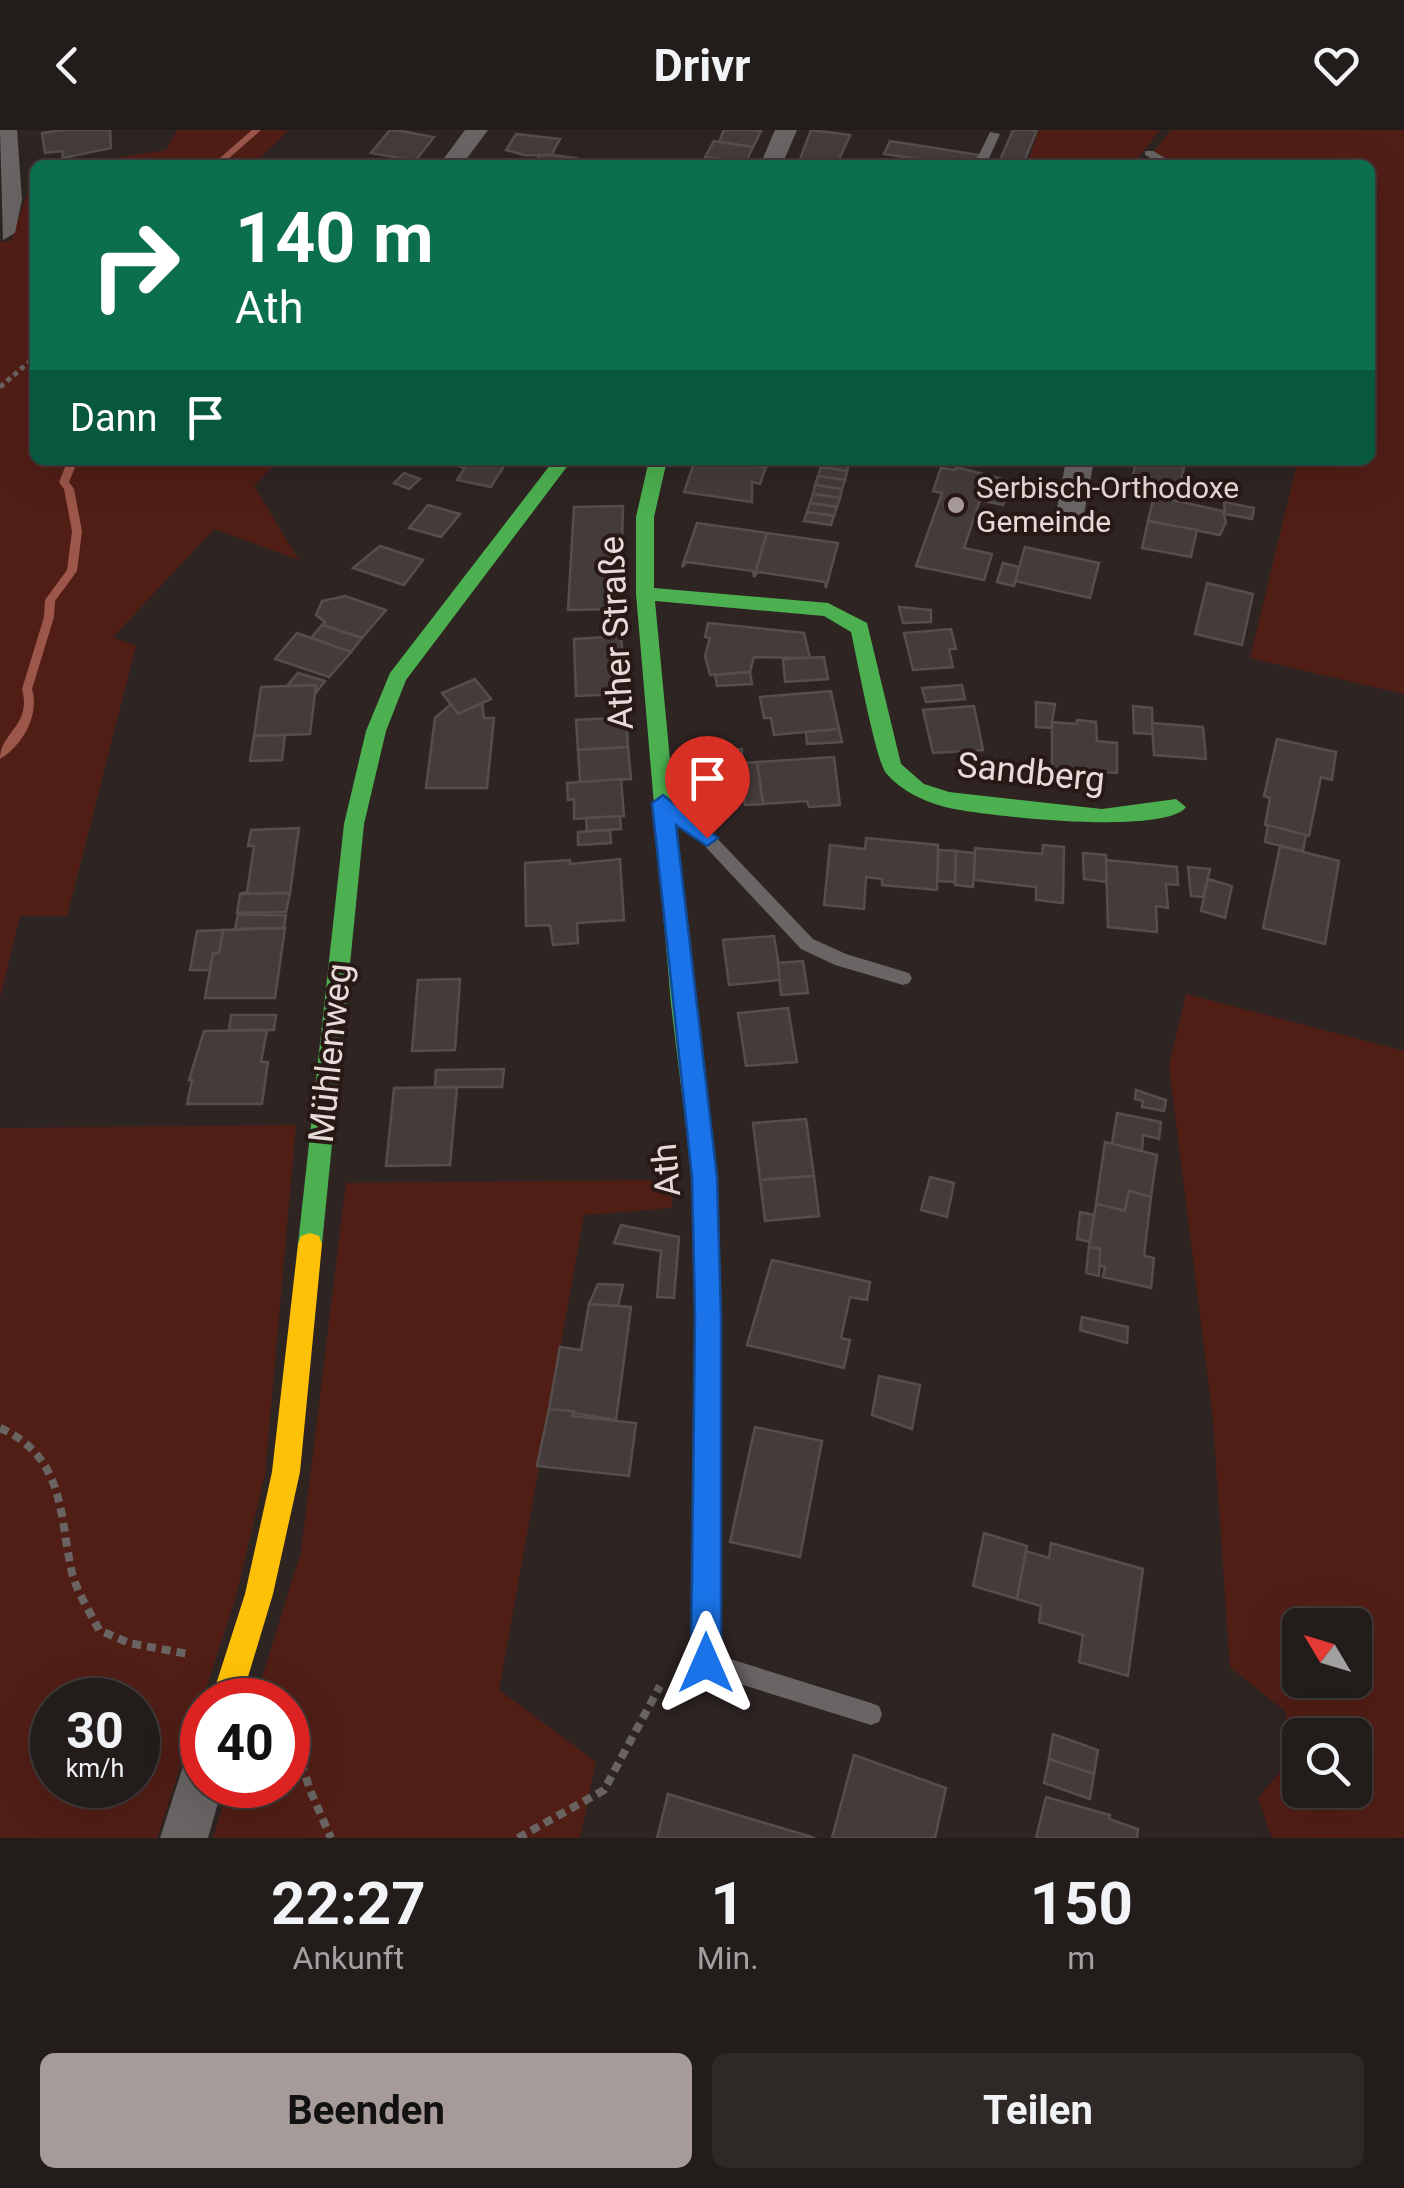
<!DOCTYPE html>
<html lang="de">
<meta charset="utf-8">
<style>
:root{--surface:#221c1a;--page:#2e2927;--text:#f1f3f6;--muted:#a2a1a2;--line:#3f3a39;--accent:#a69b99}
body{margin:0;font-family:Roboto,sans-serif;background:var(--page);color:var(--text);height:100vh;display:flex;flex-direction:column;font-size:38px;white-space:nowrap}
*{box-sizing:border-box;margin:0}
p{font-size:32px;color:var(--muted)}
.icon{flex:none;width:55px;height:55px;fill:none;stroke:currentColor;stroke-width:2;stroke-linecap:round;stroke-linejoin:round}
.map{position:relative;height:1708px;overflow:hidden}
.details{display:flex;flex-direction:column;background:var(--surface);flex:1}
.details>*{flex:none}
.top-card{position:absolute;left:30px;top:30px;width:1345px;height:305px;border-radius:15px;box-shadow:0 10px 40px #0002,0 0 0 2px var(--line);background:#0b6e4f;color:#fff;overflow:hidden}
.needle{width:65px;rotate:308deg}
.controls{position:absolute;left:1282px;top:1478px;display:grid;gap:20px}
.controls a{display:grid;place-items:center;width:90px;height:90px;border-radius:15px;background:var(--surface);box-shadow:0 10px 40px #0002,0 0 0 2px var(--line);font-size:50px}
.speed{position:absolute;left:30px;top:1548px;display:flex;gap:20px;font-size:50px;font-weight:700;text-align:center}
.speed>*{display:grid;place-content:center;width:130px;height:130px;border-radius:50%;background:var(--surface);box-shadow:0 10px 40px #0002,0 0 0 2px var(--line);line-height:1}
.speed small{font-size:25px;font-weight:400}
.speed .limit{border:15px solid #d22;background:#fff;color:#111}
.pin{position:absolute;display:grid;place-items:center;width:85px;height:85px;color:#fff;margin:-102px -42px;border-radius:50% 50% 50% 0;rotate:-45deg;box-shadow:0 0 10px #0007}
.pin .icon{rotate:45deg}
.me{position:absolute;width:110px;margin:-55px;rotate:0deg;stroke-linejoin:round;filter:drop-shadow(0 0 8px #0008)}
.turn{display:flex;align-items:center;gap:35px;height:210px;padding:0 40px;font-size:45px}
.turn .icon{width:130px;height:130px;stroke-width:2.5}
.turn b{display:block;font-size:70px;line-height:85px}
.then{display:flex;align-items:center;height:95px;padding:0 40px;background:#0003;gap:20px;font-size:38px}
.eta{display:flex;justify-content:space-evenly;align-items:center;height:170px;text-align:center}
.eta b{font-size:60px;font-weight:700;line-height:70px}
.action{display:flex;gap:20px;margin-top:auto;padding:20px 40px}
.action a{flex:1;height:115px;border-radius:15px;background:var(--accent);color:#111;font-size:40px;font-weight:700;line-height:115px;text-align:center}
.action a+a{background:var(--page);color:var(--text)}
header{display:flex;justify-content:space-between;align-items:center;height:130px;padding:0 40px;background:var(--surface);font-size:45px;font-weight:700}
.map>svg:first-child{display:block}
.green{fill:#511e16;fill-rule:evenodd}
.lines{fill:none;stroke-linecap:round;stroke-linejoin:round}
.stream{fill:#9c564a;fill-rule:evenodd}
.building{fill:#443c3a;stroke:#564e4c;stroke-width:2.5}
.path-far1{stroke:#696362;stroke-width:5;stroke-dasharray:5 4;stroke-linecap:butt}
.path{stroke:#696362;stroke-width:8;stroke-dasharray:9 6;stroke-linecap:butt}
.lane{fill:#696564;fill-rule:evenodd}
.street{fill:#696564;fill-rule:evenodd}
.fast{fill:#4caf50;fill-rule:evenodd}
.slow{fill:#ffc107;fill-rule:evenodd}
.route{fill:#1a73e8;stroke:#114b97;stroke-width:2.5}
.poi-dot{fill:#a69b99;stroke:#281916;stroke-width:4}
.labels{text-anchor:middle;stroke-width:8;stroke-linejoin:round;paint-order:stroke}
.far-poi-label{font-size:30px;fill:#e6dbd8;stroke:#281916;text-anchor:start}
.street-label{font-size:35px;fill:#e6dbd8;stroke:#281916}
</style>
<header><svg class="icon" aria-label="back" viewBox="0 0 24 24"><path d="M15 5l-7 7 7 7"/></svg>Drivr<svg class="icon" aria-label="heart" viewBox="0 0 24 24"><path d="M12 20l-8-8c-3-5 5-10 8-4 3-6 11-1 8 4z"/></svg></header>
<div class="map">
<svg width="1404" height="1708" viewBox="0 0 1404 1708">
<rect width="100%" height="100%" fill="#2e2523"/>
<g class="green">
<polygon points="177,0 289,0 253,35 69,35 166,20"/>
<polygon points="1039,0 1160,0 1132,35 1059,35 1029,28"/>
<polygon points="1171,0 1404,0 1404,564 1250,528 1298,330 1370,330 1370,35 1143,35"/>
<polygon points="35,40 35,330 279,330 254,356 299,430 214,399 113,507 136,516 67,786 20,786 0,868 0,112 11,111"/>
<path d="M1186,864l218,57v787h-132l-14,-40 26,-31 2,-55 -56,-45 -17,-247 -44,-355zM1300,1495h55v55h-55zM1300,1605h55v55h-55z"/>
<path d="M296,995l-31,350 -30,125 -78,238h-157v-710zM52,1570h86v85h-86z"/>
<polygon points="672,1050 672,1078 584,1085 499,1560 596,1632 580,1708 213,1708 229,1655 288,1655 288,1570 255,1570 301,1422 346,1053"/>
</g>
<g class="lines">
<g class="stream">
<polygon points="252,0 261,0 221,35 212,35"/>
<path d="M68,330h10l-9,22 5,7 8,42 -5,40 -22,30 -1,16 -22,72c8,26 -10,57 -32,70 0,-27 32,-33 22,-70l22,-72 1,-17 22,-30 5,-39 -8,-42 -5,-7z"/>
</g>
</g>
<g class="building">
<polygon points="63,0 110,0 111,18 63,28 62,21 45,23 42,3"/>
<polygon points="390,0 396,0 434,7 415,31 371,23"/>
<polygon points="724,0 752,0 761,1 753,17 719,12"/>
<polygon points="811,0 850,5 837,34 800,29"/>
<polygon points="1013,0 1037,0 1023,34 1000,30"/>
<polygon points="516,4 560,9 551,26 524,25 506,20"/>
<polygon points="714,11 719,12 753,17 746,32 705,27"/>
<polygon points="890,11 979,25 975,35 958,35 884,24"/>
<polygon points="540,25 551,25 576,28 572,35 536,32"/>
<polygon points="463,330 502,330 507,331 491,357 457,350 465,338 459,336"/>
<polygon points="759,330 757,336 766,337 760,354 752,352 752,372 684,362 695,330"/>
<polygon points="823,330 834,330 850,332 847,341 821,337"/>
<polygon points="1137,330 1185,332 1180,357 1132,348"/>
<polygon points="821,337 847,341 845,350 818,346"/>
<polygon points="956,337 1010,351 1003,375 980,370 964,418 992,424 984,450 916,436 942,363 933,361 941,338 955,340"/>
<polygon points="404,343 420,349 409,359 394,353"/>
<polygon points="818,346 845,350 842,359 815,355"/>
<polygon points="815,355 842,359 840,368 813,364"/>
<polygon points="813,364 840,368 837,377 810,373"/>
<polygon points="1154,366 1223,381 1226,392 1220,405 1148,391"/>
<polygon points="1224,372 1254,378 1252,389 1225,384"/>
<polygon points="810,373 837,377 834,386 807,382"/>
<polygon points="428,375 460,384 441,407 409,398"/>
<polygon points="623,376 620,479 568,480 574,377"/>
<polygon points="807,382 834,386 831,395 804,391"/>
<polygon points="1148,391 1197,400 1191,427 1142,418"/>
<polygon points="697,393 767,403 754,447 753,441 687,432 682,437"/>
<polygon points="767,403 838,413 826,458 825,452 758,442 754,447"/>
<polygon points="380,416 423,430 404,455 353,438"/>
<polygon points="1025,417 1099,433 1090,468 1015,451"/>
<polygon points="1003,433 1019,437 1014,456 997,452"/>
<polygon points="1207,453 1253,464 1242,515 1195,504"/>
<polygon points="345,466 386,480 362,508 322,495 325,492 316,485 322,471"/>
<polygon points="899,477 931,480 931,492 903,493"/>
<polygon points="708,493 804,503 810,528 754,527 750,542 710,545 705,526 710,508 705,507"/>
<polygon points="322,495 362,508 351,522 311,508"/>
<polygon points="951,499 956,519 949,519 953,537 913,540 904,503"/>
<polygon points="297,503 311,508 351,522 329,547 275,529"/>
<polygon points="621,506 626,564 576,566 574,509"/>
<polygon points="824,527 828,549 785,552 783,529"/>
<polygon points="750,542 752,554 717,556 715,545"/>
<polygon points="298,543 325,551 315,564 316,555 287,556"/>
<polygon points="475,549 491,569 458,584 442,563"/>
<polygon points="316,555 310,604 254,606 261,557"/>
<polygon points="962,555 965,569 926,572 922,558"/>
<polygon points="831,561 839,599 774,605 771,588 764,588 760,567"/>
<polygon points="1036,572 1055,574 1051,598 1036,597"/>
<polygon points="482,573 484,588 494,588 487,658 426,658 435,588 451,574 458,584"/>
<polygon points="974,576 983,620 933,623 923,580"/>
<polygon points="1133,576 1152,578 1153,604 1134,603"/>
<polygon points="626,587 628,617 578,620 576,590"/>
<polygon points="1077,590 1096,592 1097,611 1117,613 1117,643 1052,639 1052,592 1077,594"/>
<polygon points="1152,593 1203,597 1206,629 1154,625"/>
<polygon points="839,599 842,612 807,614 806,602"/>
<polygon points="285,605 282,630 250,631 254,606"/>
<polygon points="1277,609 1336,622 1332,650 1321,647 1309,706 1265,695 1270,668 1264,666"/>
<polygon points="628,617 631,649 580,652 578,620"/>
<polygon points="742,619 742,651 712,652 709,621"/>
<polygon points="834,627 840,675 809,677 807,671 763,674 757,632"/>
<polygon points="757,632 763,674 745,675 740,633"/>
<polygon points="621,649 624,686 574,689 574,669 568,670 567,653"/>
<polygon points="620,686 621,699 587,701 586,688"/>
<polygon points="1268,695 1306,705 1303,721 1265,712"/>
<polygon points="299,698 290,763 240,764 247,762 254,716 248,716 251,700"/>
<polygon points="610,700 611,713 578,715 578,702"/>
<polygon points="866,708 938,715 937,760 882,755 882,749 866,747 864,779 824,775 830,715 865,719"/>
<polygon points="1043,715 1064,717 1063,773 1036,770 1036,757 974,750 975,718 1042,724"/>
<polygon points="1280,716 1339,731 1325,814 1263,798"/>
<polygon points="939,720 956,721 955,752 937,751"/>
<polygon points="956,721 975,723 973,757 955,755"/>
<polygon points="1083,723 1106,725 1107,752 1084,749"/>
<polygon points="620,729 624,790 577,793 578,813 553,815 550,795 526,796 525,733 570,730 570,734"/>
<polygon points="1106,730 1177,737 1178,755 1166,754 1168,778 1156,776 1157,802 1108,797"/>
<polygon points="1188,737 1210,739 1203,767 1191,766"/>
<polygon points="1208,749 1232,756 1225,788 1201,781"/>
<polygon points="290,763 286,782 237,783 240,764"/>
<polygon points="238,785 286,785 284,798 235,799"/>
<polygon points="285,798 275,868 205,868 213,823 219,823 223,800"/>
<polygon points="223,800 219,823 213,823 210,840 190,840 197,801"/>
<polygon points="774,806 781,850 729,855 723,810"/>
<polygon points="803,831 808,863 781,865 778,833"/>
<polygon points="460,849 455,920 412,921 418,850"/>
<polygon points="788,878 797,932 746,936 738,883"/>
<polygon points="231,885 276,885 274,900 229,900"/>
<polygon points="267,900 261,932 268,932 262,974 187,974 192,950 189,950 204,901"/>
<polygon points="504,939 502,957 435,957 436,940"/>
<polygon points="457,957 450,1035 386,1036 394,958"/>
<polygon points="1136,960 1166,970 1164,981 1142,977 1143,971 1135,969"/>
<polygon points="1117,983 1161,992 1159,1009 1143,1005 1142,1021 1112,1014"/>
<polygon points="806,989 814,1046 760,1050 753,993"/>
<polygon points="1105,1012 1157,1025 1151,1067 1129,1061 1125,1081 1096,1074"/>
<polygon points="814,1046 819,1086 765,1091 760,1050"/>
<polygon points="930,1047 954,1053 947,1087 921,1080"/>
<polygon points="1129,1061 1151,1067 1144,1126 1154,1128 1151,1158 1103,1147 1105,1137 1098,1135 1100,1119 1089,1117 1096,1074 1125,1081"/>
<polygon points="1080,1082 1094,1085 1090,1112 1077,1109"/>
<polygon points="621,1095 679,1107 674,1168 657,1167 661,1121 614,1113"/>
<polygon points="1089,1117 1100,1119 1099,1146 1086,1143"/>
<polygon points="772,1130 870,1152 867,1170 850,1167 841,1208 850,1210 844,1238 747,1215"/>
<polygon points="598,1154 623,1155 618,1176 589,1174"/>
<polygon points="589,1174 631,1177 616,1290 549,1279 560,1217 581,1220"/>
<polygon points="1082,1187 1128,1197 1127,1213 1080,1200"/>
<polygon points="879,1246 920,1255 912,1299 872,1285"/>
<polygon points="549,1279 574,1281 572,1286 636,1293 629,1346 537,1336"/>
<polygon points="755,1297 822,1311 800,1427 730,1412"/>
<polygon points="984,1403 1027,1416 1017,1469 973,1456"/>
<polygon points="1051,1413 1143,1439 1128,1546 1079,1532 1083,1505 1039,1492 1041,1476 1017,1469 1026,1421 1049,1428"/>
<polygon points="1053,1604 1098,1620 1094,1644 1049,1629"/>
<polygon points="854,1625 946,1658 935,1708 832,1708"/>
<polygon points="1049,1629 1094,1644 1090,1669 1044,1653"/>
<polygon points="668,1664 815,1708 657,1708"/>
<polygon points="1046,1667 1110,1685 1109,1689 1138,1699 1137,1708 1036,1708"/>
</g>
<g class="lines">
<polyline class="path-far1" points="0,257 35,227"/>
<g class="path">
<path d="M0,1298c65,29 59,86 72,145 5,19 18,39 27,57l30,13 59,11"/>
<polyline points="288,1590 310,1660 331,1708"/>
<polyline points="518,1708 604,1660 660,1556"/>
</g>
<g class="lane">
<polygon points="990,2 1000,4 986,35 974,35"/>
<polygon points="1145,21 1153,21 1177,35 1163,35 1145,25"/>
<polygon points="671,673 713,704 813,809 846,824 909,843 912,848 909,853 903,855 835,835 801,819 701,712 665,683 663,679"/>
<polygon points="711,1523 871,1573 879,1576 882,1584 879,1592 871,1595 711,1545 703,1542 700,1534 703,1526"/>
</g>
<g class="street">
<polygon points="0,0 17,0 22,70 15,103 3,110"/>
<polygon points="465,0 488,0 462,35 439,35"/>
<polygon points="775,0 797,0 782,35 760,35"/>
<polygon points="1066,330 1094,330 1084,384 1080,390 1060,390 1056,384"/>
<polygon points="202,1624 202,1655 223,1655 208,1708 160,1708 185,1630"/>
</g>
<g class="fast">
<polygon points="554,330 572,330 406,550 386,601 364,694 322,1114 319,1122 310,1125 301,1122 298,1114 344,694 366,601 390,543"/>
<path d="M649,330h18l-13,57v71l174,15 39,20 34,141 23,20 25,8 153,17 74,-10 10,8c-21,29 -204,9 -241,0 -22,-6 -44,-16 -59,-34 -10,-12 -30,-119 -35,-141l-27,-16 -169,-15 38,403 23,173 5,138v348l-5,10 -10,5 -10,-5 -5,-10 4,-348 -3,-138 -21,-173 -35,-410v-77z"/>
</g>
<polygon class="slow" points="310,1103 319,1106 322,1114 300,1342 273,1464 241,1570 211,1570 245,1464 272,1342 298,1114 301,1106"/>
</g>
<polygon class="route" points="663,665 718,708 707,716 676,695 717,1047 721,1185 721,1533 716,1543 706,1547 696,1543 691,1533 695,1185 692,1047 652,673"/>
<circle class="poi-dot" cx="956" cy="375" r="10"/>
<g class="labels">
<g class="far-poi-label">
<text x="976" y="368">Serbisch-Orthodoxe<tspan x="976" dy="34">Gemeinde</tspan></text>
</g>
<g class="street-label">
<text transform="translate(616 503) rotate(-93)" y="12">Ather Straße</text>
<text transform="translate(1031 642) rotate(6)" y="12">Sandberg</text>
<text transform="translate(330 923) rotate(-84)" y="12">Mühlenweg</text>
<text transform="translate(666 1040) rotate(-95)" y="12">Ath</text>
</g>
</g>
</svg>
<div class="controls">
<a><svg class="needle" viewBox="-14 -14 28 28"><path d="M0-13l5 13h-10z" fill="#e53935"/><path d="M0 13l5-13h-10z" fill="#a2a1a2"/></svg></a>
<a><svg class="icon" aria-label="search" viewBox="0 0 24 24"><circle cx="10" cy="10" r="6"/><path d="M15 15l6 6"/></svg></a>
</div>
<div class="speed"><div>30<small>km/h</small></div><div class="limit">40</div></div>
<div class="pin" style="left:707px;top:708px;background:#d93025"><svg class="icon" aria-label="arrive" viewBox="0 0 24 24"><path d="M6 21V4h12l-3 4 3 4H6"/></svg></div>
<svg class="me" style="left:706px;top:1533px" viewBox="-20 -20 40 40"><path d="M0-17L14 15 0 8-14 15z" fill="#1a73e8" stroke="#fff" stroke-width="4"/></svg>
<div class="top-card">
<div class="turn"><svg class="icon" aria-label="right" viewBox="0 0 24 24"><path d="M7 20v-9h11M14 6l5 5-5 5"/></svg><div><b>140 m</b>Ath</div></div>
<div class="then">Dann<svg class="icon" aria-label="arrive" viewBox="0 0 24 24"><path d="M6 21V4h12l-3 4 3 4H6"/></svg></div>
</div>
</div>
<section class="details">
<div class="eta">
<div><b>22:27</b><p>Ankunft</p></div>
<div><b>1</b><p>Min.</p></div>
<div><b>150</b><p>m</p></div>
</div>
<div class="action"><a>Beenden</a><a>Teilen</a></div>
</section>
